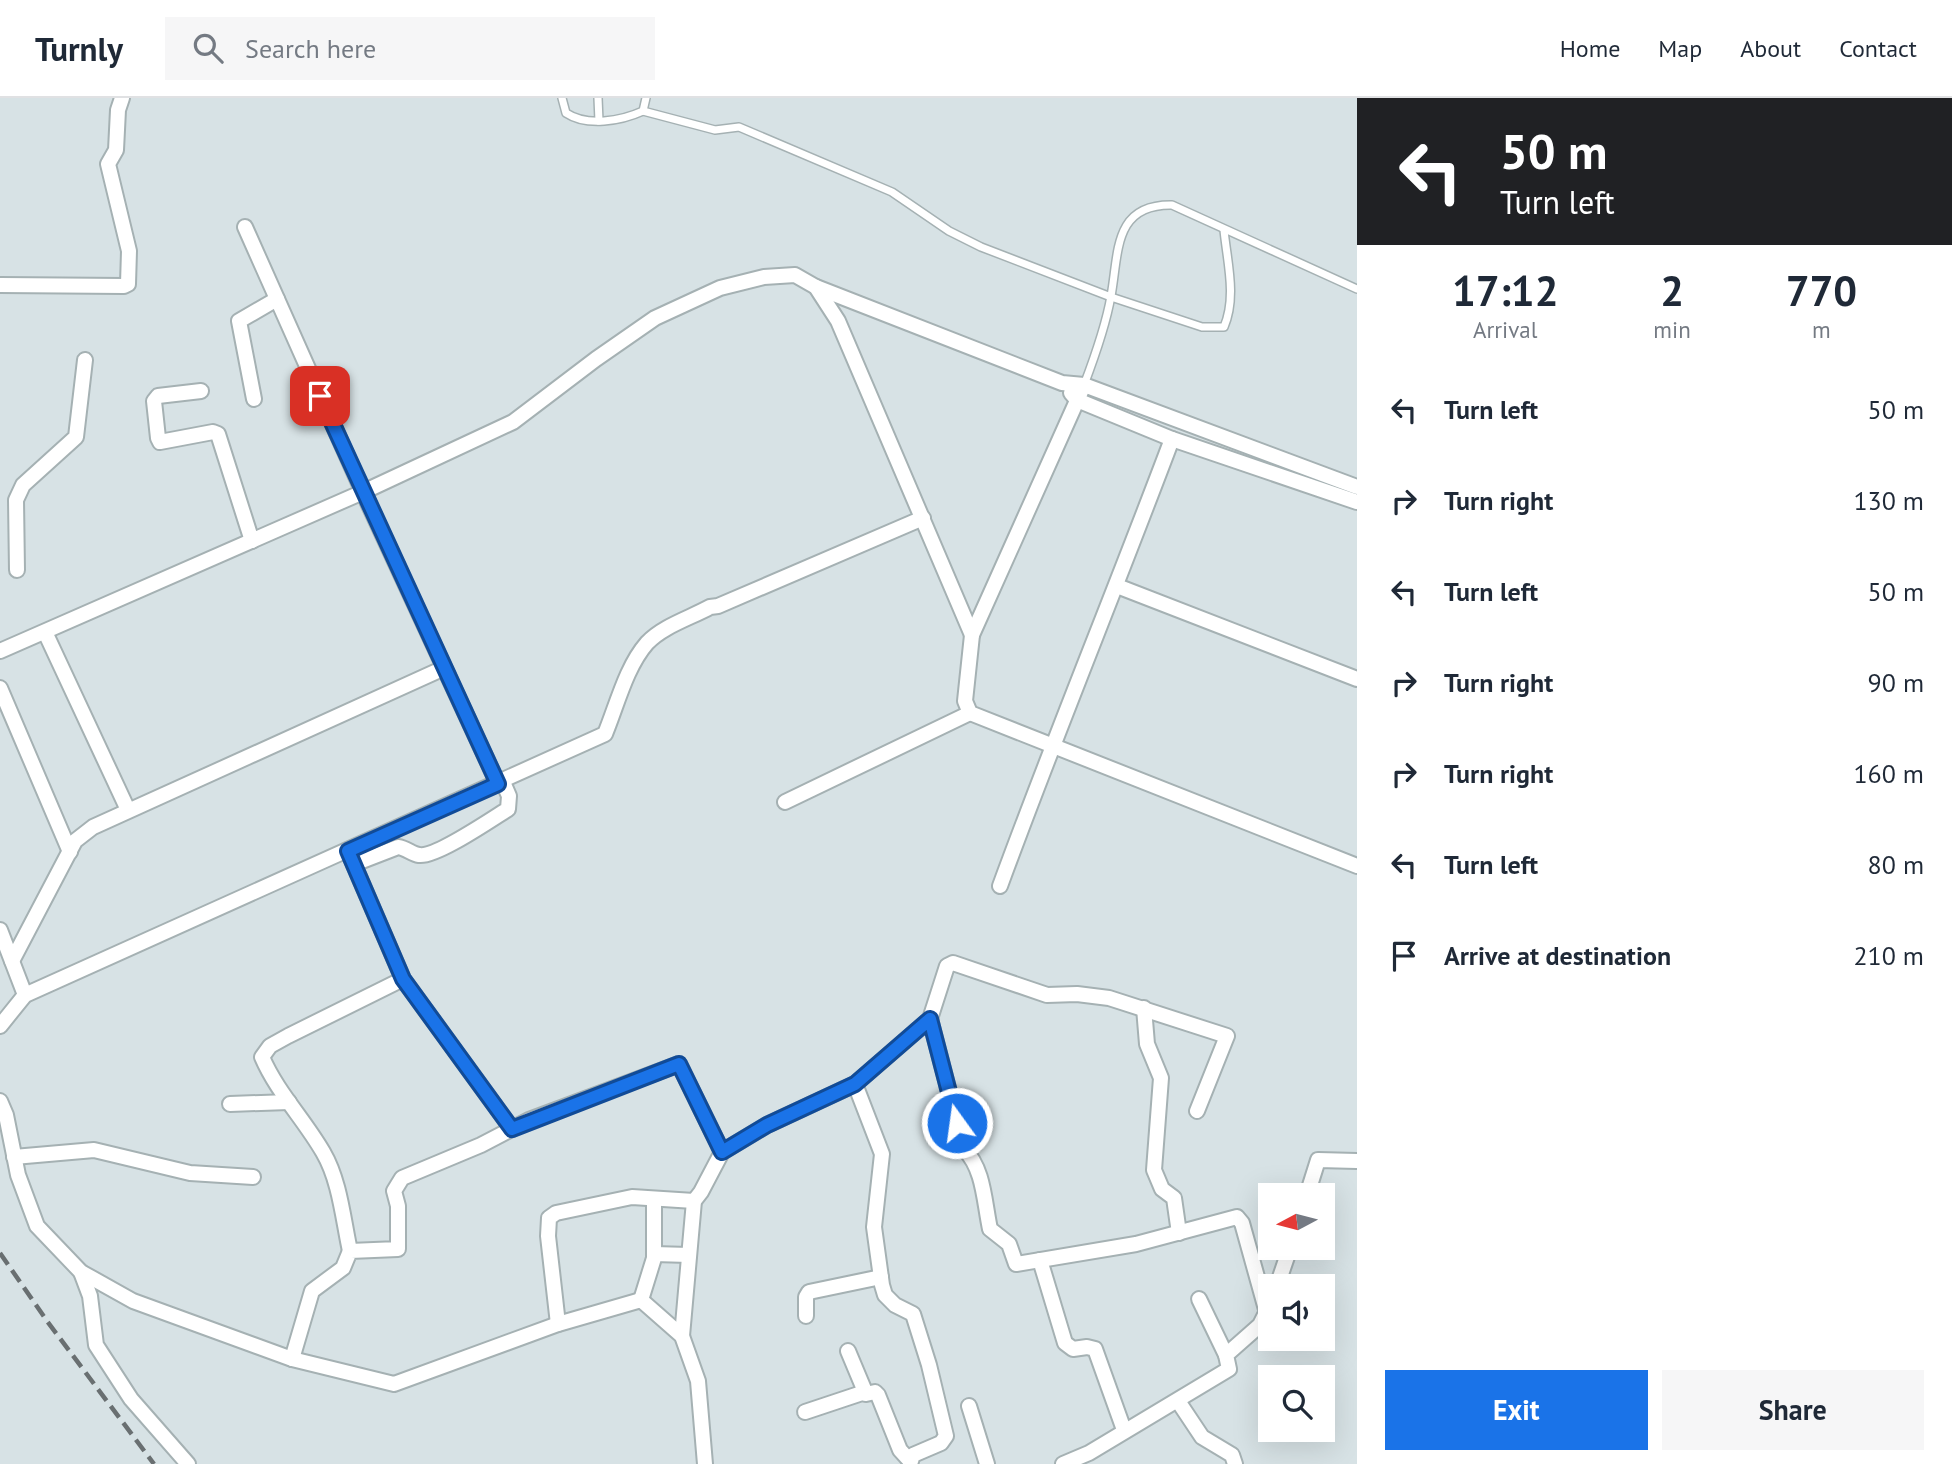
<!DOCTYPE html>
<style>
:root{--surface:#fff;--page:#f6f6f7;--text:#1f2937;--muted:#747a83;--line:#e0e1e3;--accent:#1a73e8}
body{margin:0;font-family:"PT Sans",sans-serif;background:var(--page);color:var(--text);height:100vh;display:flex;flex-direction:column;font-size:26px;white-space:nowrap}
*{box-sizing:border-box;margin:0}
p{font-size:23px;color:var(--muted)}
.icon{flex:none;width:38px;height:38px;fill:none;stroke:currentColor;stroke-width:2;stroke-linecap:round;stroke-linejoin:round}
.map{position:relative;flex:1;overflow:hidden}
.sheet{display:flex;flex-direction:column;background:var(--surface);width:595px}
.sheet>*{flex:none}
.guide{background:#202124;color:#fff;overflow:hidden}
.needle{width:46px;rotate:263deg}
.fabs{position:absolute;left:1258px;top:1085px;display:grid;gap:14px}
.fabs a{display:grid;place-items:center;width:77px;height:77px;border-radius:0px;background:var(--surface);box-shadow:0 7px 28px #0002;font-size:35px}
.pin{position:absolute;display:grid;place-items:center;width:60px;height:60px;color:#fff;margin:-30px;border-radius:14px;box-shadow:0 4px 10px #0006}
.me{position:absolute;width:77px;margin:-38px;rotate:346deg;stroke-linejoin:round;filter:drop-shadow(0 0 5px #0008)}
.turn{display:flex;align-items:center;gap:24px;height:147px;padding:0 28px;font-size:32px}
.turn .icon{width:91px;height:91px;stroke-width:2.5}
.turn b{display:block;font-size:49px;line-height:60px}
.eta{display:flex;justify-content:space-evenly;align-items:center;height:119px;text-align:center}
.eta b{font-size:42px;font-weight:700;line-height:49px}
.button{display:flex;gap:14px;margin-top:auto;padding:14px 28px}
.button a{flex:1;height:80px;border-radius:0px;background:var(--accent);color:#fff;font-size:28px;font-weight:700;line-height:80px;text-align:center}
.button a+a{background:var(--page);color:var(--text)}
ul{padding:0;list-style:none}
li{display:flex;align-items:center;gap:21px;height:91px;padding:0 28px}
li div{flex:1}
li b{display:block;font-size:26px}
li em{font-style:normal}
header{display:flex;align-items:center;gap:42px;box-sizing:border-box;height:98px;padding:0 35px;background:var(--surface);border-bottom:2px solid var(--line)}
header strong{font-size:33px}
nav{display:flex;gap:38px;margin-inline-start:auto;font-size:24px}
.search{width:490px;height:63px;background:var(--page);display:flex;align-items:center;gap:18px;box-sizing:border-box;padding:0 24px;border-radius:0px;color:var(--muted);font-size:26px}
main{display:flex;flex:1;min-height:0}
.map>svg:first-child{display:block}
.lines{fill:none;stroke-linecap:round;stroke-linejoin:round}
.lane-casing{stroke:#a5b1b3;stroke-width:10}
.street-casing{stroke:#a5b1b3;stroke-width:18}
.lane{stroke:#fff;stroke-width:7}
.street{stroke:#fff;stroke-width:14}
.rail{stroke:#696f71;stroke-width:4.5;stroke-dasharray:14 7;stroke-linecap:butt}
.route-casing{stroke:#114b97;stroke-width:18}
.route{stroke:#1a73e8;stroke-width:12}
</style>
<header>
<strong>Turnly</strong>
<div class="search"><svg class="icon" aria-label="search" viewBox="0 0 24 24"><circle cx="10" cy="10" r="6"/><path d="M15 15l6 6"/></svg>Search here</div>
<nav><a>Home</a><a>Map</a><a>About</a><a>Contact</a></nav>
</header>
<main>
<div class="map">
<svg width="1357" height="1366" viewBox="0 0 1357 1366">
<rect width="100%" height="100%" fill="#d7e2e5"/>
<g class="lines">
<defs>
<g id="lane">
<path d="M562,0l4,15c21,14 55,8 77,-2l3,-13"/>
<polyline points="598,0 599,23"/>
<path d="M643,13l72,19 24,-3 153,65 57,39 32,16 130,50 91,30h22c13,-30 3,-66 0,-97"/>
<path d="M1084,287c11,-29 22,-60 27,-89 8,-43 2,-92 61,-91l185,84"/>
</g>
<g id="street">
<polyline points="245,129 363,394 498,686"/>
<polyline points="0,187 124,188 128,186 129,153 108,66 116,52 118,12 122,0"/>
<polyline points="816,189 1062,285 1084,287 1357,389"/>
<polyline points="1084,287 972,537 965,603 970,615 1357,768"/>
<polyline points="201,293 158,298 154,303 158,340 160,344 213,334 218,336 252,443"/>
<polyline points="1071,295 1077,302 1172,341 1357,404"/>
<polyline points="254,301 239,223 277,201"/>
<polyline points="17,472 16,402 23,387 76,339 85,262"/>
<polyline points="1117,488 1357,581"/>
<polyline points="45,534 128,712"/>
<polyline points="0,553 363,394 513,324 596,261 655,220 720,190 764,179 795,177 816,189 838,223 972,537"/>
<polyline points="0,590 70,754"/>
<polyline points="785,704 970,615"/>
<polyline points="348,753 403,881 512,1031"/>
<path d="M354,766l44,-17c8,1 14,7 21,8 16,3 73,-36 89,-46l1,-13 -6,-14"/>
<path d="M1000,788c55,-150 116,-298 172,-447"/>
<polyline points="0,832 25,897"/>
<polyline points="12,863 75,743 93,729 444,570"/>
<polyline points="1144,910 1147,946 1161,980 1154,1072 1162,1091 1174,1100 1179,1135"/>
<path d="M930,921l34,130c20,20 20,52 26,80l19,15 7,20 120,-20 101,-27 5,6 25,90"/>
<path d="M0,928l25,-31 580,-261c12,-29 21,-67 42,-91 16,-17 43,-25 63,-36l8,-1 205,-88"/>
<polyline points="855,986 882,1056 874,1129 882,1187 885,1197 895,1207 913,1216 929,1267 946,1338 941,1345 913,1357 910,1366"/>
<polyline points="0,1003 6,1017 18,1077 37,1128 81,1174 133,1203 292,1261 394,1286 558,1226 641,1202 682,1238 698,1283 705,1366"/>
<polyline points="230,1006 289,1004"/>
<polyline points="14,1059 94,1052 190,1075 253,1079"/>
<polyline points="1307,1097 1318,1062 1357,1063"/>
<path d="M350,1153c-7,-32 -10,-70 -27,-99 -19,-33 -46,-60 -61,-95l8,-11 18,-10 115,-57"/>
<polyline points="654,1156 689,1157"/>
<polyline points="1040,1162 1065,1245 1073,1251 1087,1249 1095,1251 1124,1332"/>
<polyline points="81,1174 90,1198 96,1247 131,1301 188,1366"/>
<polyline points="1277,1188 1290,1150"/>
<polyline points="1199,1201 1226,1257"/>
<polyline points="641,1202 654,1160 654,1101"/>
<polyline points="806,1218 806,1199 809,1194 881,1179"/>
<polyline points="558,1226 548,1138 549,1120 556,1115 632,1099 694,1103"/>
<polyline points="682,1238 694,1103 701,1094 722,1054 767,1027 855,986 930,921 947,868 953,865 1047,897 1077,896 1109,900 1227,938 1197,1013"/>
<polyline points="848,1253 866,1296 875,1294 878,1297 900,1352 910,1363"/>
<polyline points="292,1261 312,1193 343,1170 350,1153 398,1151 398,1108 394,1093 402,1080 481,1047 529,1022 679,966 722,1054"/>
<polyline points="1178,1303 1202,1339 1232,1357 1235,1366"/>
<polyline points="969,1308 987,1366"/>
<polyline points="805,1314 865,1294"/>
<polyline points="1063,1366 1089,1355 1229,1271 1226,1257 1260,1227 1269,1209"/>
</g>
</defs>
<use href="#lane" class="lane-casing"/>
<use href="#street" class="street-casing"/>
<use href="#lane" class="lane"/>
<use href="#street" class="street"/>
<polyline class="rail" points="0,1155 47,1223 154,1366"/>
</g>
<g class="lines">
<defs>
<polyline id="route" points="320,298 498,686 348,753 403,881 512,1031 679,966 722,1054 767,1027 855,986 930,921 957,1025"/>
</defs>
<use href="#route" class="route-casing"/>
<use href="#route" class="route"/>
</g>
</svg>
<div class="fabs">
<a><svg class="needle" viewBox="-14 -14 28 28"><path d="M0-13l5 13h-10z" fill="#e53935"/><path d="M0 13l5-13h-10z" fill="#747a83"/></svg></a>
<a><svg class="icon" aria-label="sound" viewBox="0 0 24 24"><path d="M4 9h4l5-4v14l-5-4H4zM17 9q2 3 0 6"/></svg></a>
<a><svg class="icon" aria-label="search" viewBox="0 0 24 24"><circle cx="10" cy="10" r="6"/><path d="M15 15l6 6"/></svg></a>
</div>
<div class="pin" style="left:320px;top:298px;background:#d93025"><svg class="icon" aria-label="arrive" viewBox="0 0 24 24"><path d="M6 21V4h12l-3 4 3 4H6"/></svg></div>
<svg class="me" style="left:957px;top:1025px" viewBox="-20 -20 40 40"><circle r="17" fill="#1a73e8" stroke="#fff" stroke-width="3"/><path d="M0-11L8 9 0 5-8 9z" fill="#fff"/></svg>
</div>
<section class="sheet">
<div class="guide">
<div class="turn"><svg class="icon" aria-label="left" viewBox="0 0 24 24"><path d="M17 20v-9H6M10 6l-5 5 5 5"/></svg><div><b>50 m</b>Turn left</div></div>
</div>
<div class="eta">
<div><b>17:12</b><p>Arrival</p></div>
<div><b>2</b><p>min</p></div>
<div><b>770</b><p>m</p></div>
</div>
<ul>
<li><svg class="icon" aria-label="left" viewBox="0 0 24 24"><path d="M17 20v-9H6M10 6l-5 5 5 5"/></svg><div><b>Turn left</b></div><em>50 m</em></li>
<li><svg class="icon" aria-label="right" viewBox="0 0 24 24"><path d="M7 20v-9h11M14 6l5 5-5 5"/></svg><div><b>Turn right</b></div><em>130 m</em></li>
<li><svg class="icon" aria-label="left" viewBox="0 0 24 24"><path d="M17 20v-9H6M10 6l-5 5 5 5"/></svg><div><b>Turn left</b></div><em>50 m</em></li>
<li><svg class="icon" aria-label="right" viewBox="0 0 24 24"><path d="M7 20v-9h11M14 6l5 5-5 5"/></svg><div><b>Turn right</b></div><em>90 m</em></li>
<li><svg class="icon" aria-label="right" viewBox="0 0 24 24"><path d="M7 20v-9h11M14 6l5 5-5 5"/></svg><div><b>Turn right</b></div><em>160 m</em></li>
<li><svg class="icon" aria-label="left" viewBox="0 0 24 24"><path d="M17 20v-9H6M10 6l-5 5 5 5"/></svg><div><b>Turn left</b></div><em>80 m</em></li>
<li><svg class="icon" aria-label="arrive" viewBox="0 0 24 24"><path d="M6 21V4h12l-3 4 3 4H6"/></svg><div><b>Arrive at destination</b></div><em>210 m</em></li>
</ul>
<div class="button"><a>Exit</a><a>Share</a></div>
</section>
</main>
